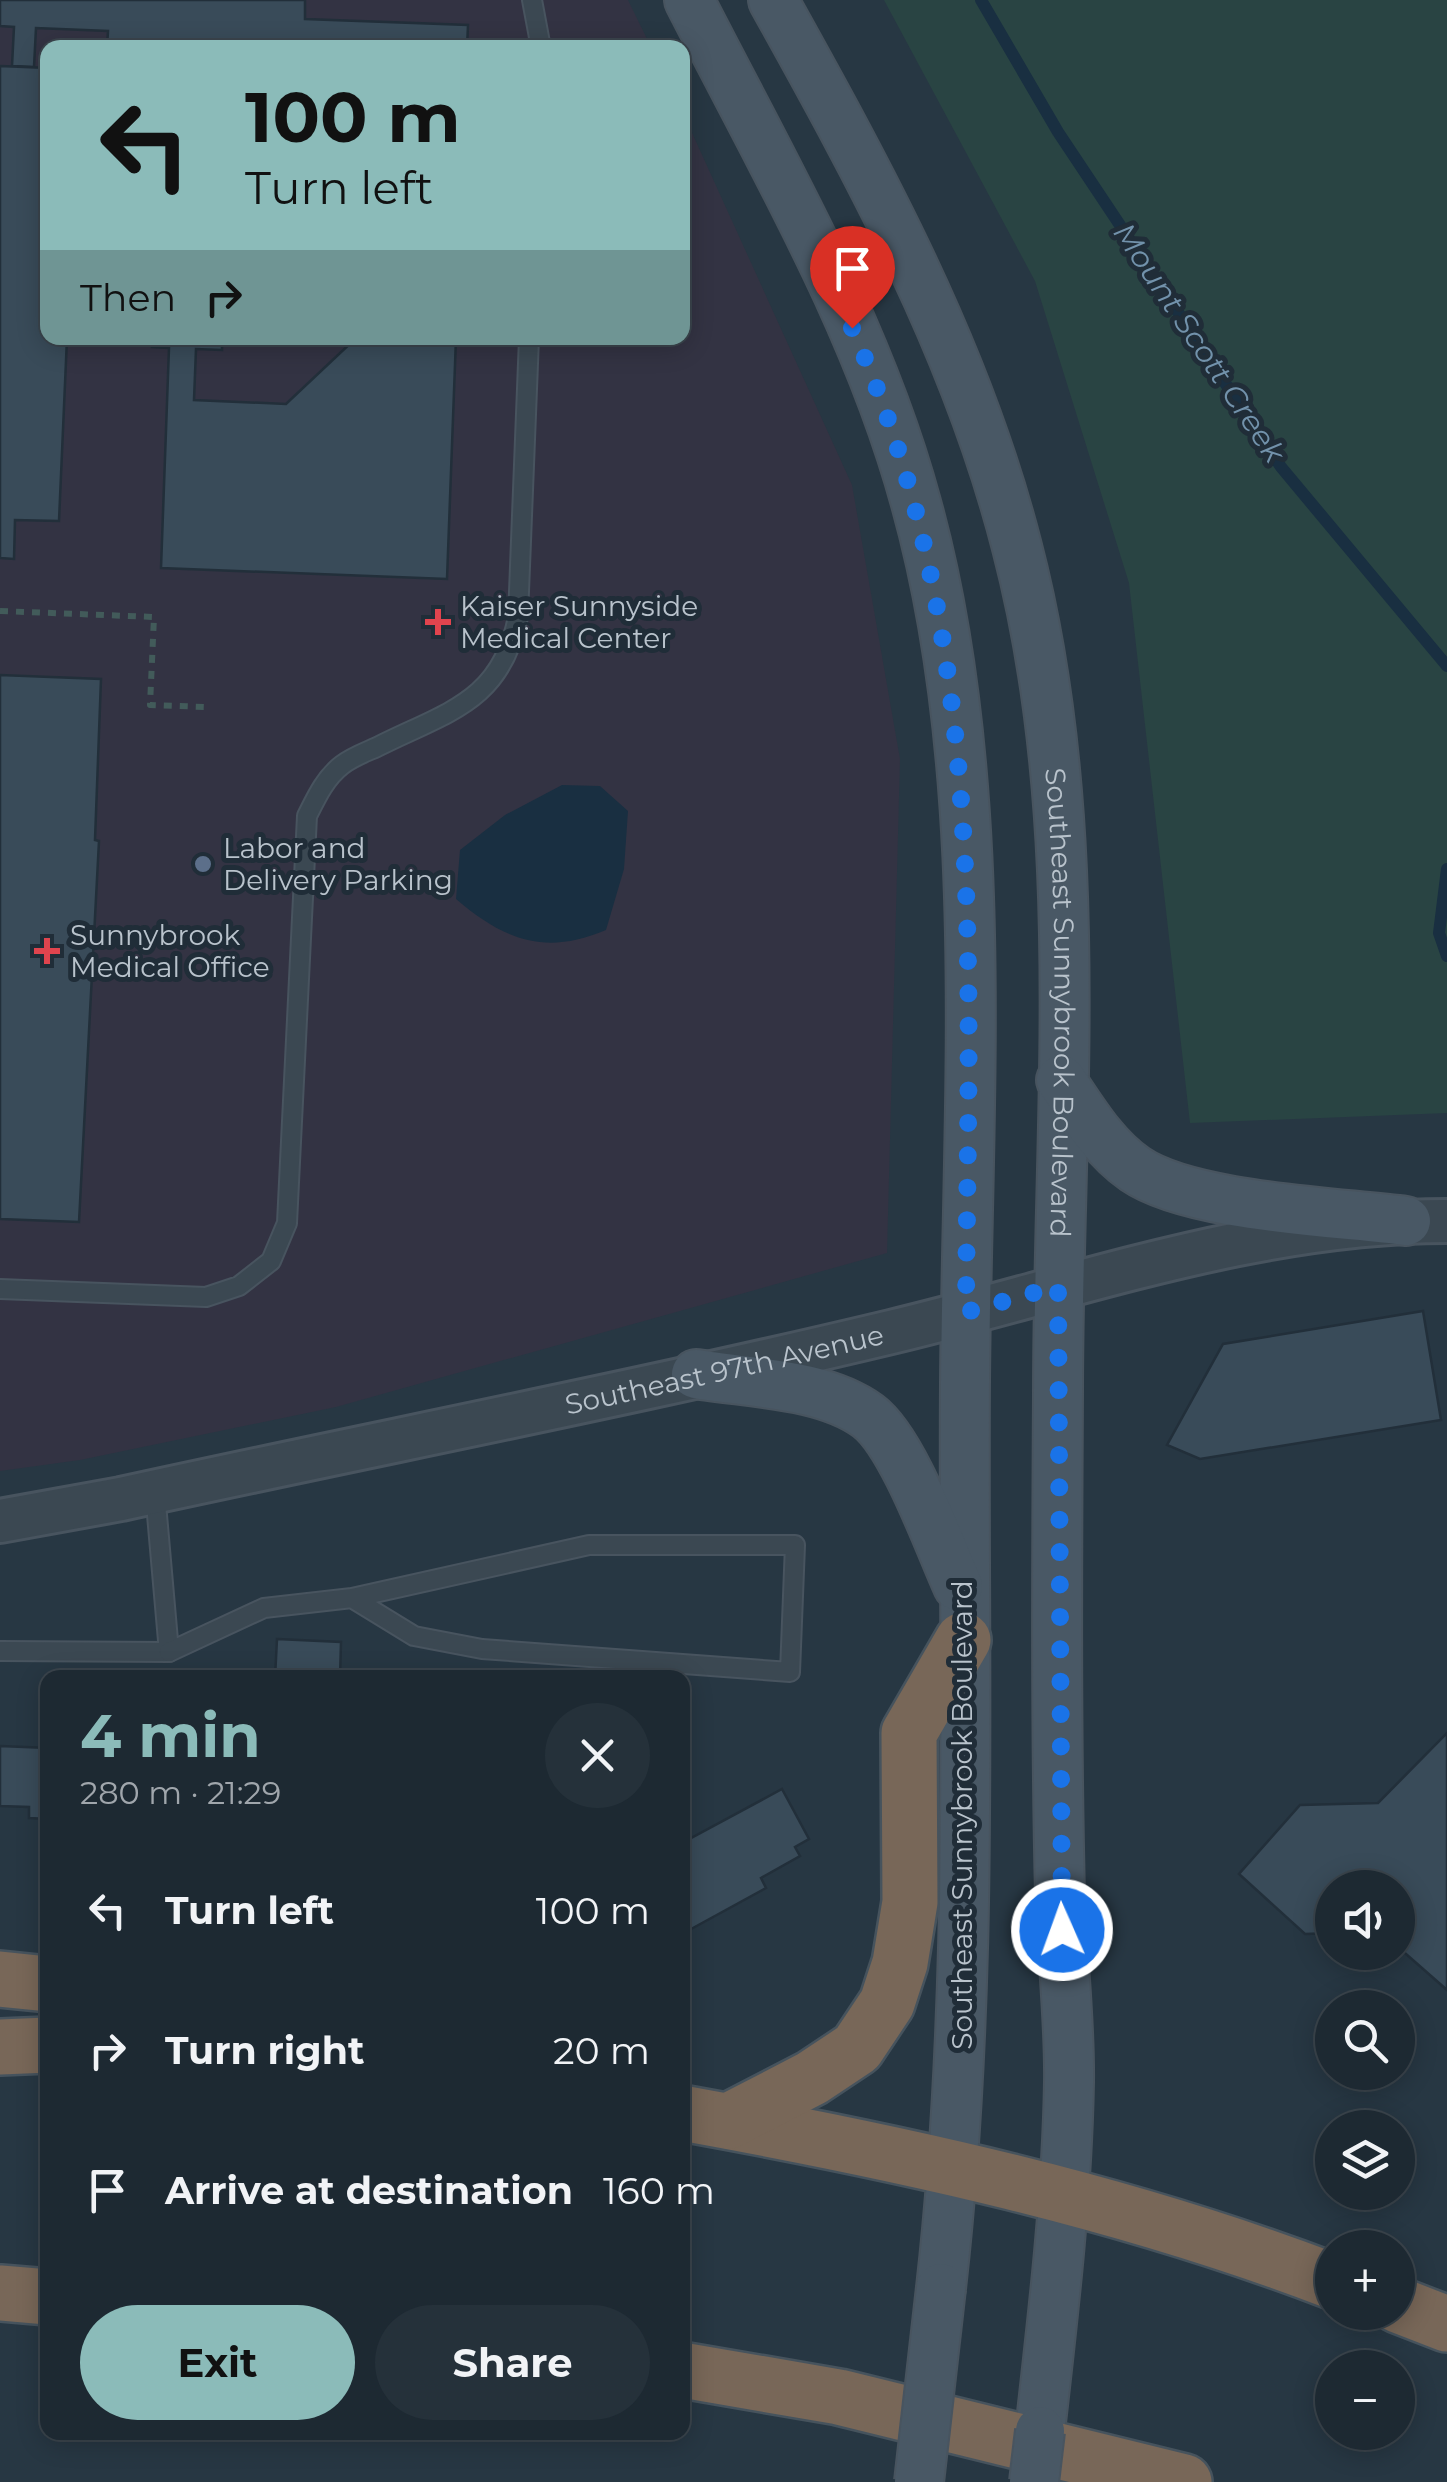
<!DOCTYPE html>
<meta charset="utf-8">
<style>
:root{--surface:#1d2932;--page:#25313a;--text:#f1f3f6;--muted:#a0a6ac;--line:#3b454d;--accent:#8bbbb9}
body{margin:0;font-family:Montserrat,sans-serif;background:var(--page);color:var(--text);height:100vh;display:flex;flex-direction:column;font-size:38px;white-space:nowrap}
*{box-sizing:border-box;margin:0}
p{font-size:32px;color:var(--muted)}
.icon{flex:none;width:55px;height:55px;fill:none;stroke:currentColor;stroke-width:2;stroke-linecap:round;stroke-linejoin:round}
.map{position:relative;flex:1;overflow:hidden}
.side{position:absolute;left:40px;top:1670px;width:650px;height:770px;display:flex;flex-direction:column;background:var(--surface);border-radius:20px;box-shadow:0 5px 25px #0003,0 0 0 2px var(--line)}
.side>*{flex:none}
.banner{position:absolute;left:40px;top:40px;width:650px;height:305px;border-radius:20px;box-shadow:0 5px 25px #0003,0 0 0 2px var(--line);background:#8bbbb9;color:#111;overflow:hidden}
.fabs{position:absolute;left:1315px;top:1870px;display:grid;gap:20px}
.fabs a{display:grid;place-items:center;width:100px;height:100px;border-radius:50%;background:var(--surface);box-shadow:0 5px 25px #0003,0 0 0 2px var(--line);font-size:50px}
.pin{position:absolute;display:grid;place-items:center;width:85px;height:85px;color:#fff;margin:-102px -42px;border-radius:50% 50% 50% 0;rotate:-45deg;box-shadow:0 0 10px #0007}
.pin .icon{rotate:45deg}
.me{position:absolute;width:110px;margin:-55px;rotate:358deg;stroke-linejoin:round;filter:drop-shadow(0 0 8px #0008)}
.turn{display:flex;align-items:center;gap:35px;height:210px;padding:0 40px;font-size:45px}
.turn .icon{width:130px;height:130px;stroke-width:2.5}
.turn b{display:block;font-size:70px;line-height:85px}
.then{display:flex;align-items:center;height:95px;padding:0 40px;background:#0003;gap:20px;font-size:38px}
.round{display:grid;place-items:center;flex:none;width:105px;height:105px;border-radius:52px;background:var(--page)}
.headline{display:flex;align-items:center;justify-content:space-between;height:170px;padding:0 40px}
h1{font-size:60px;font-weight:700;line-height:75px;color:var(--accent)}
.primary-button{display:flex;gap:20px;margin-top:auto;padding:20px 40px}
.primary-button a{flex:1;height:115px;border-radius:60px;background:var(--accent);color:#111;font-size:40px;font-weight:700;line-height:115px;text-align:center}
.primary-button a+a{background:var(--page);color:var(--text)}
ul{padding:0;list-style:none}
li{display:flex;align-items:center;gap:30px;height:140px;padding:0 40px}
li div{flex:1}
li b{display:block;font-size:38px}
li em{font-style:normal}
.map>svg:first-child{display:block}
.medical{fill:#333343}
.green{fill:#294443}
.water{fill:#192f41}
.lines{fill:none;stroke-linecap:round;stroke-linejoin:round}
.stream{stroke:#192f41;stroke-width:12}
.building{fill:#394b59;stroke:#222f3a;stroke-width:2.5}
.service-casing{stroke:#48545f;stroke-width:22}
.tertiary-casing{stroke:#48545f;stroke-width:48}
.secondary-casing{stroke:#48545f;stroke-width:52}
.motorway-casing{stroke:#46535d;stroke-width:60}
.path{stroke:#425b5a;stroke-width:6;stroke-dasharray:8 8;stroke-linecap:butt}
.service{stroke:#3b4852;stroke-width:18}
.tertiary{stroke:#3b4852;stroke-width:42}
.secondary{stroke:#495865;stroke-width:48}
.motorway{stroke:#786758;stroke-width:55}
.secondary-bridge-casing{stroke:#48545f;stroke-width:52;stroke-linecap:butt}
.secondary-bridge{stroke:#495865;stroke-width:48}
.route{stroke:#1a73e8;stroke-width:18;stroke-dasharray:0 32.4}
.health-dot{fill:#e0444e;stroke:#202d38;stroke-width:4}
.service-dot{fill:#5c6f8a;stroke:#202d38;stroke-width:4}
.labels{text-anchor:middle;stroke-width:10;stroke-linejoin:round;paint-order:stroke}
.poi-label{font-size:28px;fill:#b9c3cc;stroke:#202d38;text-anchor:start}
.street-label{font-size:28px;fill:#b9c3cc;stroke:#202d38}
.water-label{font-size:30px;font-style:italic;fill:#7292ab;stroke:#202d38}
</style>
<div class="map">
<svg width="1447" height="2482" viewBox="0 0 1447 2482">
<rect width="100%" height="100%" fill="#273743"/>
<polygon class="medical" points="0,0 628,0 651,47 48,48 48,338 682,338 683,113 852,485 900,759 887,1253 336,1407 80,1460 0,1471"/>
<polygon class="green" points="884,0 1447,0 1447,1113 1190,1123 1129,583 1035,281"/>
<path class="water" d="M562,785l38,1 28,25 -4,58 -18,61c-61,26 -102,10 -150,-31l4,-49 45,-35z"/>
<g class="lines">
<g class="stream">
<polyline points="981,0 1058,132 1281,467 1447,666"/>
<polyline points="1447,869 1439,933 1447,956"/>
</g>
</g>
<g class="building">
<polygon points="0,0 305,0 305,19 468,25 467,48 107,48 108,31 36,28 34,67 12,66 14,27 0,26"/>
<polygon points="0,66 48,68 48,338 67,338 59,521 15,520 14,559 0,558"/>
<polygon points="152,338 222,338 222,350 196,349 194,400 286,404 356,338 456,338 447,579 161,568 169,348 152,347"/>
<polygon points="0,675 101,679 95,840 99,841 79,1222 0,1219"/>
<polygon points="1423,1311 1441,1420 1200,1459 1167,1445 1223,1344"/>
<polygon points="277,1639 341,1642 340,1678 275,1678"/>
<polygon points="1447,1733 1447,1990 1398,1947 1398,1888 1332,1888 1332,1933 1305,1934 1239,1874 1300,1805 1378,1803"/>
<polygon points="0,1746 48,1748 48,1819 29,1818 29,1807 0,1806"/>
<polygon points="782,1789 809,1839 795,1847 800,1856 761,1878 766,1888 682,1934 682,1843"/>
</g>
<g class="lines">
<defs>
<g id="service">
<polyline points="532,0 541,48"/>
<path d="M0,1289l206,8 33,-11 32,-25 16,-38 20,-407c9,-18 18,-38 35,-51 10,-8 24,-13 35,-18 69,-35 124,-44 141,-130l11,-279"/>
<polyline points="0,1651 169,1652 155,1492"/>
<polyline points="169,1652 264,1608 352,1598 589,1545 795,1545 790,1672 482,1649 414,1636 352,1598"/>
</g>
<g id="tertiary">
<path id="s1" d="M0,1521l121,-22c256,-56 515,-106 770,-167 184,-44 364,-111 556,-111"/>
</g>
<g id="secondary">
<path d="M689,0c83,163 179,326 227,503 77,277 51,595 49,879 -2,301 10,606 -24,906"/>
<path id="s2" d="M773,0c98,176 194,351 244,547 72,276 41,565 41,847 -1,167 -2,334 2,501 2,62 10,125 9,187 -2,116 -16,234 -29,349"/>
<path d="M1061,1080c21,31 42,67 74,89 55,38 201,43 271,52"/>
<path d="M696,1374c53,9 127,9 172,42 35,26 71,128 90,170"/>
</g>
<g id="motorway">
<polyline points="0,1979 48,1984"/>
<polyline points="0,2047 48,2045"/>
<path d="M682,2113c221,40 441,88 650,168"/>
<polyline points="729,2121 812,2078 857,2048 887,2003 900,1963 910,1902 909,1733 963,1640"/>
<polyline points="0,2293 48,2297"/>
<polyline points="1398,2305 1447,2324"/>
<polyline points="682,2370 839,2397 1184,2482"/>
</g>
</defs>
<use href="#service" class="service-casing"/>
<use href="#tertiary" class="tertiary-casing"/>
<use href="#secondary" class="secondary-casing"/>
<use href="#motorway" class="motorway-casing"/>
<polyline class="path" points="0,611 154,617 150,705 206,707"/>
<use href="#service" class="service"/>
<use href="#tertiary" class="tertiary"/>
<use href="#secondary" class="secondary"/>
<use href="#motorway" class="motorway"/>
<defs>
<g id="secondary-bridge">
<polyline points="919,2482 941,2288"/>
<polyline points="1034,2482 1040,2431"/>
</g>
</defs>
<use href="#secondary-bridge" class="secondary-bridge-casing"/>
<use href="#secondary-bridge" class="secondary-bridge"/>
</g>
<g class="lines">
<path class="route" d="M852,328c139,310 116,652 114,984l92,-26 4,644"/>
</g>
<g class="health-dot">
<path d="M433 607h10v10h10v10h-10v10h-10v-10h-10v-10h10z"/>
<path d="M42 936h10v10h10v10h-10v10h-10v-10h-10v-10h10z"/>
</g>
<circle class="service-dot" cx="203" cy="864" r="10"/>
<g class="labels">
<g class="poi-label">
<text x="460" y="616">Kaiser Sunnyside<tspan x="460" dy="32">Medical Center</tspan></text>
<text x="223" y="858">Labor and<tspan x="223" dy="32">Delivery Parking</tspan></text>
<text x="70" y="945">Sunnybrook<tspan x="70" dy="32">Medical Office</tspan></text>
</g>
<g class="street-label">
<text dy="10" stroke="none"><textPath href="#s2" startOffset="1060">Southeast Sunnybrook Boulevard</textPath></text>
<text dy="10" stroke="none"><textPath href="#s1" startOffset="740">Southeast 97th Avenue</textPath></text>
<text transform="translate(962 1815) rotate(-90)" y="10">Southeast Sunnybrook Boulevard</text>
</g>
<g class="water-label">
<text transform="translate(1199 343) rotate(56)" y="10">Mount Scott Creek</text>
</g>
</g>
</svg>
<div class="fabs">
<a><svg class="icon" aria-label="sound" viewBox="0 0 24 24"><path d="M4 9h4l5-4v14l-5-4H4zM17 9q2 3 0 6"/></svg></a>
<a><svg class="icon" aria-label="search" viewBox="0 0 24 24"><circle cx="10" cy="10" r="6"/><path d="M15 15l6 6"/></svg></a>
<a><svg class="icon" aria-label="layers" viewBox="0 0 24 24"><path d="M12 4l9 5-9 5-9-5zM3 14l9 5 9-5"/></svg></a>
<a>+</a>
<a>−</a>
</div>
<div class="pin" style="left:852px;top:328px;background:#d93025"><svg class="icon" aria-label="arrive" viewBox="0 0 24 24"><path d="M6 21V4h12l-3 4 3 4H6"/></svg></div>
<svg class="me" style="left:1062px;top:1930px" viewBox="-20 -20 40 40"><circle r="17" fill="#1a73e8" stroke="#fff" stroke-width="3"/><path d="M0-11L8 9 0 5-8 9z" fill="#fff"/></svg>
<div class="banner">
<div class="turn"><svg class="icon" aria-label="left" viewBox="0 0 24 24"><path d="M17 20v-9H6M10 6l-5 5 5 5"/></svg><div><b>100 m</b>Turn left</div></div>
<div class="then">Then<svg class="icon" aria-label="right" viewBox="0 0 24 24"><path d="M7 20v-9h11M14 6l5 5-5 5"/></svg></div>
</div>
<section class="side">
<div class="headline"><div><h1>4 min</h1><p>280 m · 21:29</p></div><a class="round"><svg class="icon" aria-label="close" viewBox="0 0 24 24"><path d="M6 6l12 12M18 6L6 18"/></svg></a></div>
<ul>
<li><svg class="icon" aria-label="left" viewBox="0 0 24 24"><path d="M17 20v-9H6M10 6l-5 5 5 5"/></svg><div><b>Turn left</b></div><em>100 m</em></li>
<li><svg class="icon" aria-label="right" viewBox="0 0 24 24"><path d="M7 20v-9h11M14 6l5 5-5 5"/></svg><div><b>Turn right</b></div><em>20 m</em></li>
<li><svg class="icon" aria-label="arrive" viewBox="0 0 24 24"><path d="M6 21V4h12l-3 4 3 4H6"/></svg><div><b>Arrive at destination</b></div><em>160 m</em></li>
</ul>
<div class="primary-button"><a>Exit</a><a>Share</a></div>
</section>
</div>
